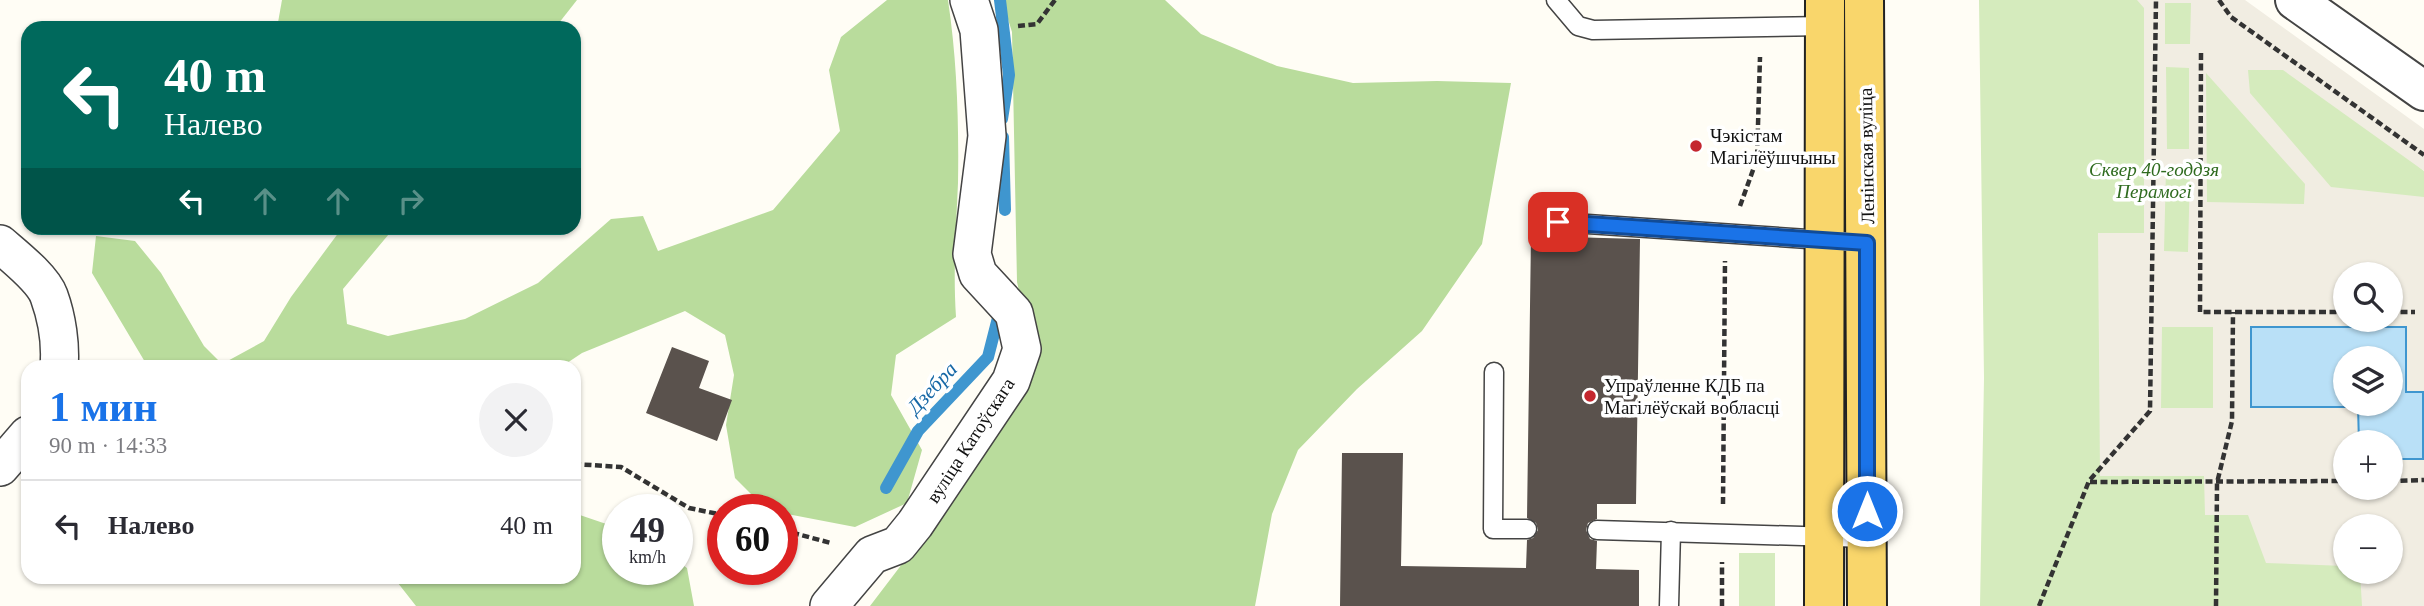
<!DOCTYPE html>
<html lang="ru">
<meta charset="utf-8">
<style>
:root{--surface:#fff;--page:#f2f2f3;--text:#2b2b33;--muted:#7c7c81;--line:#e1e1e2;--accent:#1a73e8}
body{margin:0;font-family:Georgia,serif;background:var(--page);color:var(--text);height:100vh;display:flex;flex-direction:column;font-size:26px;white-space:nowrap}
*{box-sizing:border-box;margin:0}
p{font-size:23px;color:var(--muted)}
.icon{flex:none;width:38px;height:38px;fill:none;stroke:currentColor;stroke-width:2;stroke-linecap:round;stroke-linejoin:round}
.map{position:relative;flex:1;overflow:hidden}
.drawer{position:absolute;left:21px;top:360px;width:560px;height:224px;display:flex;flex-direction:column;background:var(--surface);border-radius:21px;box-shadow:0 2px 5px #0004}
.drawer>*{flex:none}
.banner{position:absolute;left:21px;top:21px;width:560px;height:214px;border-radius:21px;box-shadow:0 2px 5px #0004;background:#00695c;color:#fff;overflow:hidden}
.buttons{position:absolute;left:2333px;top:262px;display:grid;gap:14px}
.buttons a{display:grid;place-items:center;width:70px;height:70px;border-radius:50%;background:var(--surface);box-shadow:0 2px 5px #0004;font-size:35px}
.speed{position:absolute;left:602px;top:494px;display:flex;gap:14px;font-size:35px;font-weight:700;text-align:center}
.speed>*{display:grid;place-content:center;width:91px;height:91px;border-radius:50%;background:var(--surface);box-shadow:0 2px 5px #0004;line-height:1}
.speed small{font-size:18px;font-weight:400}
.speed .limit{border:10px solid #d22;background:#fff;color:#111}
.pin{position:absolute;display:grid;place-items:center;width:60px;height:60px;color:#fff;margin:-30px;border-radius:14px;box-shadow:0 4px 10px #0006}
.me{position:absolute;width:77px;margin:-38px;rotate:0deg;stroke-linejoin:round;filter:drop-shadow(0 0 5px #0008)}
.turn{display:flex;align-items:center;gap:24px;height:147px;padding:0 28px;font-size:32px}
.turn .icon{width:91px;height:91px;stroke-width:2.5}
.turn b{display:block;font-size:49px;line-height:60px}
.lanes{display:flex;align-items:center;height:66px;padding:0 28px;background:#0003;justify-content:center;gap:35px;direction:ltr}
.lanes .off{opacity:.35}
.round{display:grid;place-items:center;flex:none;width:74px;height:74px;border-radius:37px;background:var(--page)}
.overview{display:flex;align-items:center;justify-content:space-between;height:119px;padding:0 28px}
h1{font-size:42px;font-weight:600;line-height:52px;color:var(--accent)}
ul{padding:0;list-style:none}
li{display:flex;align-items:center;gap:21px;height:91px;padding:0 28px;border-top:2px solid var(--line)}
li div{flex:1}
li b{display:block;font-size:26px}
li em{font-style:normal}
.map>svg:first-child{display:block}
.green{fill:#d5ebbd;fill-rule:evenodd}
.forest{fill:#b9dc9c}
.plaza{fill:#f1ede2;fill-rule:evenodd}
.water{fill:#b9e0f7;stroke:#3f96cf;stroke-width:2;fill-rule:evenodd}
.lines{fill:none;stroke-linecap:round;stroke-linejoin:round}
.stream{stroke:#3f96cf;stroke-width:12}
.building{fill:#5a524d}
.service-casing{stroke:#444;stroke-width:21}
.minor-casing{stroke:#444;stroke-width:40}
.tertiary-casing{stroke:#444;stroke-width:42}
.primary-casing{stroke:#222;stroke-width:42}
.path{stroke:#333;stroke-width:4.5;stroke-dasharray:7 3.5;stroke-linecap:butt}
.service{stroke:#fff;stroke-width:18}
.minor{stroke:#fff;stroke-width:37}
.tertiary{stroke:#fff;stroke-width:38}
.primary{stroke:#f9d66b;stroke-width:38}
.route-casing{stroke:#114b97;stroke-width:18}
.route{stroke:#1a73e8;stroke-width:12}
.poi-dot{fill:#c4262e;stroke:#fff;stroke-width:2.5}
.labels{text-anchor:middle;stroke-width:7;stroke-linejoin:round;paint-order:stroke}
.poi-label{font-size:19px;fill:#111;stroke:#fff;text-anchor:start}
.street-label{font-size:19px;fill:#111;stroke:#fff}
.park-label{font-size:19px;font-style:italic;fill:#2f6b1f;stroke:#fff}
.water-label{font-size:21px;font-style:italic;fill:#1768a6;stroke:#fff}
</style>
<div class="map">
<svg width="2424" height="606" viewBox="0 0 2424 606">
<rect width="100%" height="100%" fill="#fffdf5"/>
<g class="green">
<path d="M1979,0h240l205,171v435h-444l4,-228zM2345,275h45v45h-45zM2251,327h155v65h16l1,66 -32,1 -1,29h-45v-45h14zM2345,527h45v45h-45z"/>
<rect x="1739" y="553" width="36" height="53"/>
</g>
<g class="forest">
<polygon points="282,0 577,0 555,28 277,28"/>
<path d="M887,0h61c9,60 11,122 10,183 -2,45 -5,89 -2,134l-60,38 -5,40 31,55 -15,53 -52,24 -73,-14v-4h-16l-31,-31 -9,-53 8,-50 -9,-40 -40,-24 -103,42 -21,14h-413l-56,-94 4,-37 39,5 26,32 43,73 18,18 42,-23 27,-44 51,-69h52l-51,61 4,35 41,12 77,-17 73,-36 73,-64 32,-3 15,35 115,-41 67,-79 -11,-61 12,-33z"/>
<polygon points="1002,0 1165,0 1201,34 1277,66 1353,83 1437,81 1511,83 1482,244 1422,331 1357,389 1298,450 1272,514 1255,606 870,606 934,522 1029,334 1017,282 1012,32"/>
<polygon points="574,513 618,528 618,569 677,569 677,561 687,568 694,606 416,606 394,578 574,578"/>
</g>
<path class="plaza" d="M2137,0h108l179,129v42l-141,-101h-35l2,23 81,94 93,10v409h-62l-2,-34h30v-45h-45v39l-79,-3 -18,-48h-43l-1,-39h-104l-2,-243h46v-225zM2165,3h26l-1,41h-25zM2166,67l23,1v81h-22zM2206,73l99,111 -1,20 -97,-2zM2166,169l24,1 -2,82 -24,-1zM2345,275h45v45h-45zM2162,327h51v81h-52zM2406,327v65h16l1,66 -32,1 -1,29h-45v-45h14v-36h-108z"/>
<path class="water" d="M2251,327h155v65h17v67h-32l-1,-16h-31l-1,-36h-107zM2345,359h45v45h-45z"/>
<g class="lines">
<g class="stream">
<polyline points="1000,0 1009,75 1002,119"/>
<polyline points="1003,137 1005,210"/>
<polyline points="886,488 918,431 988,357 999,314"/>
</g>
</g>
<g class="building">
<polygon points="1531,236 1640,239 1636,504 1597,504 1597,519 1588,523 1586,530 1590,539 1597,541 1596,569 1639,570 1639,606 1340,606 1342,453 1403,453 1401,566 1526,568 1527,540 1533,538 1538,530 1536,523 1527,518"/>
<polygon points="672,347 709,361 699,388 732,400 717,441 646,413"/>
</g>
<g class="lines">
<defs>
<g id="service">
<polyline points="1556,0 1578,26 1593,30 1827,26"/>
<polyline points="1558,222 1867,243"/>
<polyline points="1494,372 1493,529 1527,529"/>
<polyline points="1597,530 1867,538"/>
<polyline points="1669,606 1671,531"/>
</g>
<g id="minor">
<path d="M0,244c15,13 43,35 49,52 8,22 12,49 10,72"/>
<polyline points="0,467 28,435"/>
<polyline points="829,606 872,555 898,545 915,524 1011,381 1022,349 1014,313 978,274 972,254 987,136 979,30 969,0"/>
</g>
<polyline id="tertiary" points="2295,0 2424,91"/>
<g id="primary">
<polyline points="1864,0 1867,606"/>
<polyline points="1824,606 1825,0"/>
</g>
</defs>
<use href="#service" class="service-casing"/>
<use href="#minor" class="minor-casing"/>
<use href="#tertiary" class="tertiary-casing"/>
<use href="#primary" class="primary-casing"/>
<g class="path">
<polyline points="2219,0 2231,17 2424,155"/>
<polyline points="1018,26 1037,24 1055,0"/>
<polyline points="2201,53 2200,312 2345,312"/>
<polyline points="1740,206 1757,159 1760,57"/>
<polyline points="2390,312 2415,312"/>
<polyline points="574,464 621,467 689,508 723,515"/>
<polyline points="2390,481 2424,480"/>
<polyline points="2090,482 2345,481"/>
<polyline points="1723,504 1725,261"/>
<polyline points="782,530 831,543"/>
<polyline points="1722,606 1722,562"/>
<polyline points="2039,606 2089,481 2150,411 2156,0"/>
<polyline points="2216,606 2217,483 2232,421 2233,312"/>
</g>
<use href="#service" class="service"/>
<use href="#minor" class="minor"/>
<use href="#tertiary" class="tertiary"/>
<use href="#primary" class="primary"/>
</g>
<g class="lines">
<defs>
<polyline id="route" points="1558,222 1867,243 1867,511"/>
</defs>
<use href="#route" class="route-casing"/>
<use href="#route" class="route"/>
</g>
<g class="poi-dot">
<circle cx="1696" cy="146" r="7"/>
<circle cx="1590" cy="396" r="7"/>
</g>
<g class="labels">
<g class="poi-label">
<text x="1710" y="142">Чэкістам<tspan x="1710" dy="22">Магілёўшчыны</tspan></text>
<text x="1604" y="392">Упраўленне КДБ па<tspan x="1604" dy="22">Магілёўскай вобласці</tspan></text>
</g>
<g class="street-label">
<text transform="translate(1866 156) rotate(-91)" y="7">Ленінская вуліца</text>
<text transform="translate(970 440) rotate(-57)" y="7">вуліца Катоўскага</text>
</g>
<g class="park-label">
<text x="2154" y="176">Сквер 40-годдзя<tspan x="2154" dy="22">Перамогі</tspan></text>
</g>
<g class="water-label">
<text transform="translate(932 388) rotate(-47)" y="7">Дзебра</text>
</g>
</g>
</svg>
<div class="buttons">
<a><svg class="icon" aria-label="search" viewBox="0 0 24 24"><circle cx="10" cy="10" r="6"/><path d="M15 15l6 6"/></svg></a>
<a><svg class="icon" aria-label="layers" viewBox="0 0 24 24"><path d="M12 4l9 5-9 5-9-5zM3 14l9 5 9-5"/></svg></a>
<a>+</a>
<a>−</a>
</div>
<div class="speed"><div>49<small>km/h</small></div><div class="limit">60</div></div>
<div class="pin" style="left:1558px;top:222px;background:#d93025"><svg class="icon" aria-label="arrive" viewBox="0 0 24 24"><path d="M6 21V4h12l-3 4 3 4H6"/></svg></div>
<svg class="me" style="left:1867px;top:511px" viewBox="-20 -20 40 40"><circle r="17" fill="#1a73e8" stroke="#fff" stroke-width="3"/><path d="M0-11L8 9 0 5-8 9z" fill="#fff"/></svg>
<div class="banner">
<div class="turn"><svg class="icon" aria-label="left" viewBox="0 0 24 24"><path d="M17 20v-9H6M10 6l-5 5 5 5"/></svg><div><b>40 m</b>Налево</div></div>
<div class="lanes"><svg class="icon" aria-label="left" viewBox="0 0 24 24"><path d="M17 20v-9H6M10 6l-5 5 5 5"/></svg><svg class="icon off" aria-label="ahead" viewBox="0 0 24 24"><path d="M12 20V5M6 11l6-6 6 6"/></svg><svg class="icon off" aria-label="ahead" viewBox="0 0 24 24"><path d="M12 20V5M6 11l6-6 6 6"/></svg><svg class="icon off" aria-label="right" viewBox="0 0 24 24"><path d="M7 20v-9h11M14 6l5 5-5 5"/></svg></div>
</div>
<section class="drawer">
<div class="overview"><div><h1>1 мин</h1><p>90 m · 14:33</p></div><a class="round"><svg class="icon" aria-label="close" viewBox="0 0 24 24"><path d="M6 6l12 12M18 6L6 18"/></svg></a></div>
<ul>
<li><svg class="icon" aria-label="left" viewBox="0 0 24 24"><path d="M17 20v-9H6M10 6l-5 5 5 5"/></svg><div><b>Налево</b></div><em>40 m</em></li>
</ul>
</section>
</div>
